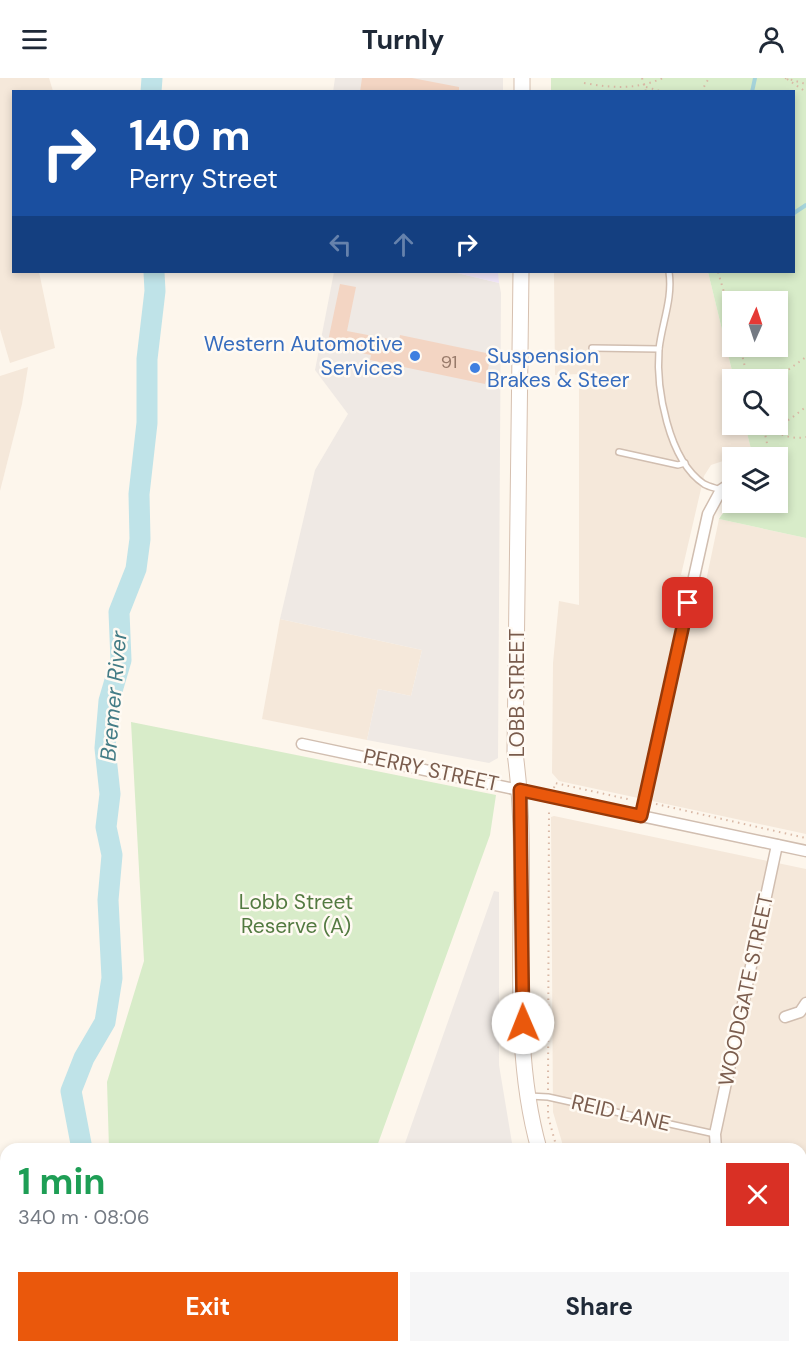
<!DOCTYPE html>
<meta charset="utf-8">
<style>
:root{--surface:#fff;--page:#f6f6f7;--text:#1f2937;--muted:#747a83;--accent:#ea580c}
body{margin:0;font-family:"DM Sans",sans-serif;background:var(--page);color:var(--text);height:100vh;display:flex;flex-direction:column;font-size:22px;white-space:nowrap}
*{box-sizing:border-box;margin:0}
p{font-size:20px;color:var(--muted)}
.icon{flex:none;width:33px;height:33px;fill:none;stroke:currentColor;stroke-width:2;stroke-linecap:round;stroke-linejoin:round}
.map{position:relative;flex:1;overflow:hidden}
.side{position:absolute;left:0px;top:1065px;width:807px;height:210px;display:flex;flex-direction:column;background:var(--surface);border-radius:18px 18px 0 0;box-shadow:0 3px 9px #0003}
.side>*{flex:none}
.banner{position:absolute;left:12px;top:12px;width:783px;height:183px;border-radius:0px;box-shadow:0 3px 9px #0003;background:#1a4fa0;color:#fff;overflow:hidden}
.needle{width:39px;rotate:3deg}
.tools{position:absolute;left:722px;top:213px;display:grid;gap:12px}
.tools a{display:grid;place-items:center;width:66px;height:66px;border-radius:0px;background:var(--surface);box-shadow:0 3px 9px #0003;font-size:30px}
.pin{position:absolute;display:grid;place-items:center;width:51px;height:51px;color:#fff;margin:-26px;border-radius:12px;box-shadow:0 3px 9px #0006}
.me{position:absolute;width:66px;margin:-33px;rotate:359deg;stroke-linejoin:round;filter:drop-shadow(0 0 4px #0008)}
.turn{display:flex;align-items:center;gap:21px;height:126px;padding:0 18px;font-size:27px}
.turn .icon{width:78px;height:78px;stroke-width:2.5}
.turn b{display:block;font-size:42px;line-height:51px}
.lanes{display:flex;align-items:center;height:57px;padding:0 18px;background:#0003;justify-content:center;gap:30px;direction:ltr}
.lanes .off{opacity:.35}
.round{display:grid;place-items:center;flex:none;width:63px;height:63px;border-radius:0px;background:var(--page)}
.summary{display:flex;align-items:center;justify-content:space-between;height:102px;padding:0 18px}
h1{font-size:36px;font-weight:700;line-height:45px;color:#1e9e55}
.button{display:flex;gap:12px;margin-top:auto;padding:12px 18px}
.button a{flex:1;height:69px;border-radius:0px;background:var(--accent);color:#fff;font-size:24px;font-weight:700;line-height:69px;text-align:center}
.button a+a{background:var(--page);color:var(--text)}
header{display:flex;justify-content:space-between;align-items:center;height:78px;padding:0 18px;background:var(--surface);font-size:27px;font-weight:700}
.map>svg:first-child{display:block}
.residential{fill:#f5e8da}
.industrial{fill:#efe9e4}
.education{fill:#f3e8fa}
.green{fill:#d8ecc9;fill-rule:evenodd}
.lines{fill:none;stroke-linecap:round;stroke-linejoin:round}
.stream{stroke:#a5d3da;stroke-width:4}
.river{stroke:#bfe3e8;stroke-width:21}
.building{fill:#f3d5c3}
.lane-casing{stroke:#d1beb0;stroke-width:8}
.street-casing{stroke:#d1beb0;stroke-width:13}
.secondary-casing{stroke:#d6c0b0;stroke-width:17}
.path{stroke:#d9b8a5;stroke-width:2;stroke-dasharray:1.5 4.5;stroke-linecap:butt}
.lane{stroke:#fff;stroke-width:5}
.street{stroke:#fff;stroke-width:10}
.secondary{stroke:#fff;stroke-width:15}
.route-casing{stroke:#983908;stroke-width:15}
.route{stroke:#ea580c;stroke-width:10}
.shop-dot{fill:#3f7fe0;stroke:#fffaf3;stroke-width:2}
.labels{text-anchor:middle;stroke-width:5;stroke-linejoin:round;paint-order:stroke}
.number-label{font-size:18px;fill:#987a6a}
.shop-label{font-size:21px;fill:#366cbe;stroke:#fffaf3;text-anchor:end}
.street-label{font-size:21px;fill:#7a5c4d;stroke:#fffaf3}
.park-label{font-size:21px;fill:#537a41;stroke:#fffaf3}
.water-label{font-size:22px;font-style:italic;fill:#437c86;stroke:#fffaf3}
</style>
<header><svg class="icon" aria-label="menu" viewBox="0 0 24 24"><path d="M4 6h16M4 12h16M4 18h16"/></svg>Turnly<svg class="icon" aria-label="person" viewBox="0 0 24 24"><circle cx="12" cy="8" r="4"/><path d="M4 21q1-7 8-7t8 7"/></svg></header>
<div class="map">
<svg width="806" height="1275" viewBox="0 0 806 1275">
<rect width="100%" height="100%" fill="#fdf6ec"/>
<g class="residential">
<polygon points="0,0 49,0 53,13 14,14 14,194 39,194 55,270 10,285 0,251"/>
<polygon points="554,194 708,194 734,301 732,346 745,347 753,379 732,380 732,384 726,382 711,387 704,398 681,497 706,503 719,441 806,460 806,756 559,703 552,695 553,585 559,523 579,527 579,296 555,297"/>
<polygon points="28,289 22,326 0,413 0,298"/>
<polygon points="280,541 422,572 411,618 378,611 367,662 262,641"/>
<polygon points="554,738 806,791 806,1275 729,1275 701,1269 801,1269 801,1071 564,1071 553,1034 551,739"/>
</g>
<g class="industrial">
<polygon points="335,0 503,0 503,13 333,14"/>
<polygon points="334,194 453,194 499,205 501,215 498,680 489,685 367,662 378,611 411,618 422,572 280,541 315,392 348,336 315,292"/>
<polygon points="494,813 499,814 499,987 513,1071 403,1071"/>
</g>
<polygon class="education" points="453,194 498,194 499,205"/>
<g class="green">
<path d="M551,0h255v460l-87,-19c12,-21 37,-17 58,-17v-44l-24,-1 -8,-32 32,-1v-44l-43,-1 -26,-107h86v-180l-243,-1zM732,224h45v44h-45z"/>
<polygon points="131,644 496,717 490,757 376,1071 109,1071 107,1004 144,883"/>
<polygon points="111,1269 570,1269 571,1275 111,1275"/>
<polygon points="627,1269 701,1269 729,1275 629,1275"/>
</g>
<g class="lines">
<g class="stream">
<polyline points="752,14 755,0"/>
<polyline points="794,135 806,127"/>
</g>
<g class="river">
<polyline points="151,14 152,0"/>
<polyline points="82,1071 71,1013 84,980 105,944 112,900 108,822 112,777 106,749 110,716 105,670 109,623 121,582 119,534 136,491 140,461 139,416 147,345 147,281 155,213 154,194"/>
<polyline points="85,1275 87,1269"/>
</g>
</g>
<g class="building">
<polygon points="362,0 412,0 459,9 459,14 360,14"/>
<polygon points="340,206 356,209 347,253 399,263 400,257 491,276 485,306 370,282 371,277 327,268"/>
</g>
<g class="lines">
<defs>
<g id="lane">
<path d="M669,194c4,26 -7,51 -10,77 -3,39 9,111 45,135 5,3 12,4 17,6"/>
<polyline points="592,270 659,271"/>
<polyline points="619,374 678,387 685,385"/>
<polyline points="529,1018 548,1019 715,1056"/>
</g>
<g id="street">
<polyline points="302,666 806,773"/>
<polyline points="641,738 708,436 721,412 730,406"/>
<polyline points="785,939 800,934 806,925"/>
<polyline points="716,1071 715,1056 777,767"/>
<polyline points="801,1203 806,1204"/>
</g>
<g id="secondary">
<polyline points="522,14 522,0"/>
<path d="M521,194l-6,481c18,129 -11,272 24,396"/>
<polyline points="598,1269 600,1275"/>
</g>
</defs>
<use href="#lane" class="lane-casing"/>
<use href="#street" class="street-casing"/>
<use href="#secondary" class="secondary-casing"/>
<g class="path">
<polyline points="642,0 646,14"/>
<polyline points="785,0 806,6"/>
<polyline points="787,1 806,14"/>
<path d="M584,5c28,5 52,7 79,-5"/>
<polyline points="646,9 664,14"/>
<polyline points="701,14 709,0"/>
<polyline points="718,194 732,241"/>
<polyline points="740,268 748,302"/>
<polyline points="774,302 806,279"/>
<polyline points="763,346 770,380"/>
<path d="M765,346c17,5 28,-8 41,-17"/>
<path d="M766,348c12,8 25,14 40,11"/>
<polyline points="554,710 555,705 632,722"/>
<polyline points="656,726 806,760"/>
<polyline points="548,1012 549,730"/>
<polyline points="548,1027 548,1038 557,1071"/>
<polyline points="620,1269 623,1275"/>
</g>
<use href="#lane" class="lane"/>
<use href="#street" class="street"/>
<use href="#secondary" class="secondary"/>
</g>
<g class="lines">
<defs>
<polyline id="route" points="523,945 520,712 641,738 688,525"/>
</defs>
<use href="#route" class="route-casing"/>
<use href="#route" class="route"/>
</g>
<g class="shop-dot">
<circle cx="415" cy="278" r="6"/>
<circle cx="475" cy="290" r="6"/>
</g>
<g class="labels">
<g class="number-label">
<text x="449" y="290">91</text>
</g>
<g class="shop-label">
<text x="403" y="273">Western Automotive<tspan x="403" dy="24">Services</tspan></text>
<text x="487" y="285" text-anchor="start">Suspension<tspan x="487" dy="24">Brakes &amp; Steer</tspan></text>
</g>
<g class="street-label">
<text transform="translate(517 615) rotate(-90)" y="7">LOBB STREET</text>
<text transform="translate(431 692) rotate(12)" y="7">PERRY STREET</text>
<text transform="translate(746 912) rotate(-78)" y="7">WOODGATE STREET</text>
<text transform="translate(621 1035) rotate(13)" y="7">REID LANE</text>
</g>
<g class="park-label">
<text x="296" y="831">Lobb Street<tspan x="296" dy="24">Reserve (A)</tspan></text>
</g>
<g class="water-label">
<text transform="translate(113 618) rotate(-85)" y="8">Bremer River</text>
</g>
</g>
</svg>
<div class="tools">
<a><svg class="needle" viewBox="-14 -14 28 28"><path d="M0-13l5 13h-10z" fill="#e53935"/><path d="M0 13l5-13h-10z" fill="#747a83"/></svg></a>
<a><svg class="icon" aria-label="search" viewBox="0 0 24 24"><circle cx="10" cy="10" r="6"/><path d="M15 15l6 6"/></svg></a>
<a><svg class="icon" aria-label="layers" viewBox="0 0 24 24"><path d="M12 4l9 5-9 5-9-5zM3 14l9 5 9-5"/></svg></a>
</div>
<div class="pin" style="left:688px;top:525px;background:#d93025"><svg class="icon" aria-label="arrive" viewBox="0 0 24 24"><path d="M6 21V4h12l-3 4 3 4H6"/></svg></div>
<svg class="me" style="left:523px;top:945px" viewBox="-20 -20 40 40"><circle r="19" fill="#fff"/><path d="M0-13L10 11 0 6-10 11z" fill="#ea580c"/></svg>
<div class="banner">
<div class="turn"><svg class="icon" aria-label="right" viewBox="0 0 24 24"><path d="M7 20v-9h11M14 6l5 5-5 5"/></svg><div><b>140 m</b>Perry Street</div></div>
<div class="lanes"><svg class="icon off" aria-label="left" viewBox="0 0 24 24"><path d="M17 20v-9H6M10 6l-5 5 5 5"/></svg><svg class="icon off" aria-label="ahead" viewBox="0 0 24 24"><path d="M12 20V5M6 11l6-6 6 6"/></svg><svg class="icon" aria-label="right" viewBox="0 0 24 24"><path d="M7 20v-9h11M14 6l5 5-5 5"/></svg></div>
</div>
<section class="side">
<div class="summary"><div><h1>1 min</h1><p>340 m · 08:06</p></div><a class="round" style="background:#d93025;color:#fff"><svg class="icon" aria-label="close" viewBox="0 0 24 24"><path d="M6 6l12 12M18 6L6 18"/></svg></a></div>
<div class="button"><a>Exit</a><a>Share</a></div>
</section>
</div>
